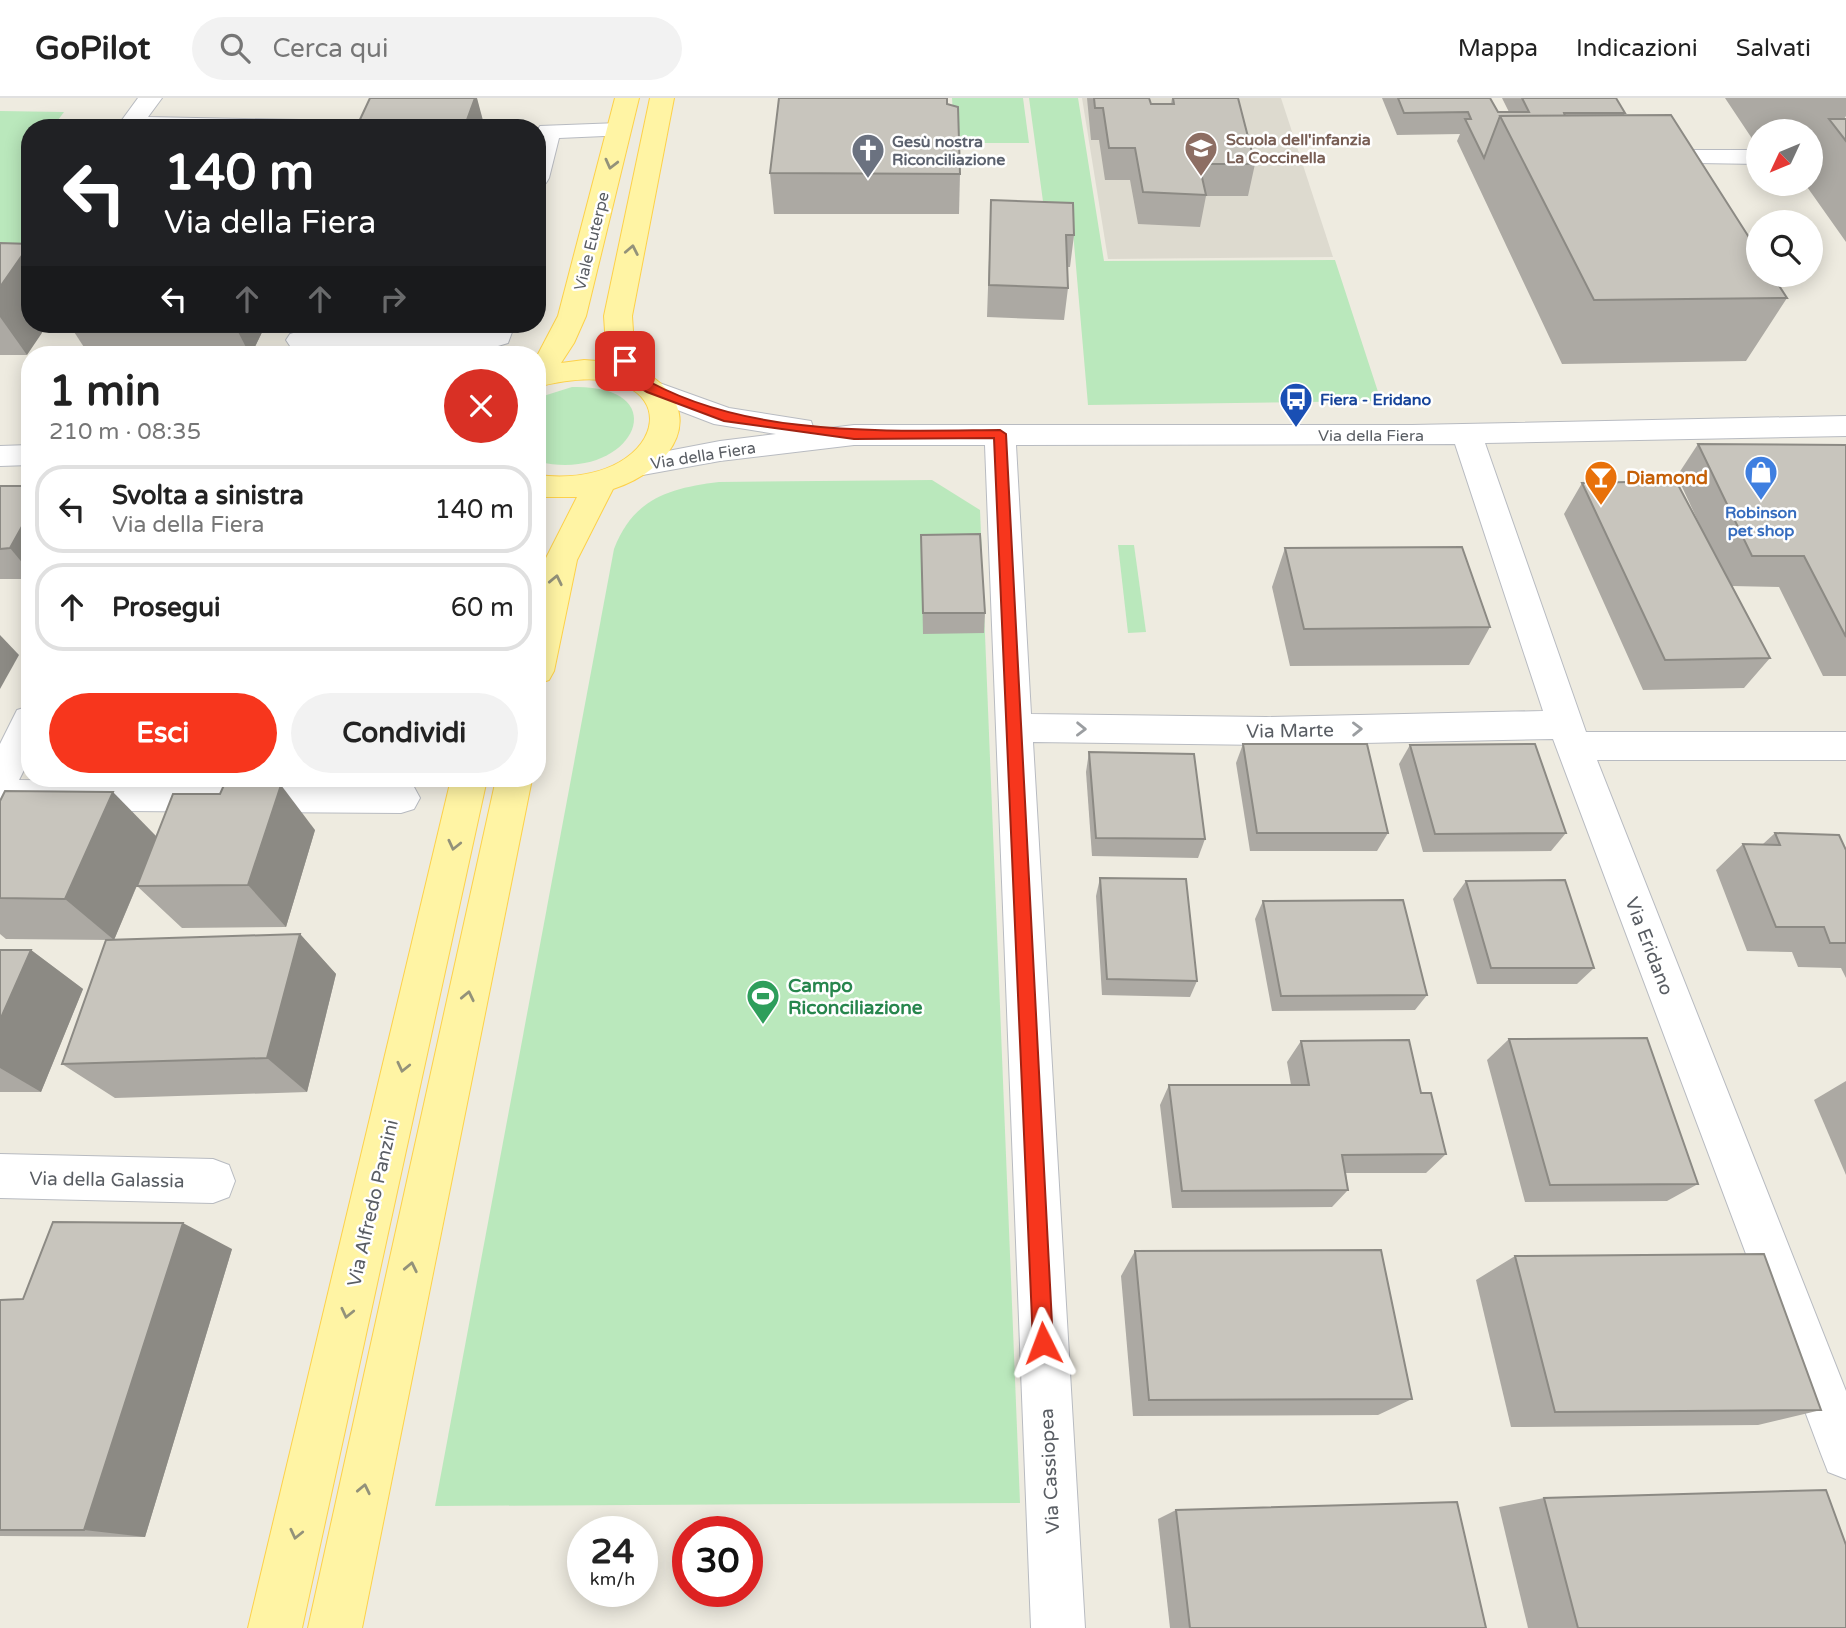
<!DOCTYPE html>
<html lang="it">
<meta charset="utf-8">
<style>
:root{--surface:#fff;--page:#f2f2f2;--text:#222;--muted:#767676;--line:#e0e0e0;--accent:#f7361d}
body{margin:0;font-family:"Varela Round",sans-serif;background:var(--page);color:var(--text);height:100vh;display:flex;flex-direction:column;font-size:26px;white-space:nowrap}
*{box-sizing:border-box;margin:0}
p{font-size:23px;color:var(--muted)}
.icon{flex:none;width:38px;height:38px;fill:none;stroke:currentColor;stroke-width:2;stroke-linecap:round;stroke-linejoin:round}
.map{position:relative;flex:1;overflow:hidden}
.details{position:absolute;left:21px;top:248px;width:525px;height:441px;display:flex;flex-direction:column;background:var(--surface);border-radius:28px;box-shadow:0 4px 18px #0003}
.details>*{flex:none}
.hud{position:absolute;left:21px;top:21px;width:525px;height:214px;border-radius:28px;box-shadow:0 4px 18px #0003;background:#202124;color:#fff;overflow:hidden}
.needle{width:46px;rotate:226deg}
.controls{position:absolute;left:1746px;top:21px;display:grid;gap:14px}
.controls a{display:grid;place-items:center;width:77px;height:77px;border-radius:50%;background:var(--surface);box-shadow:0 4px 18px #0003;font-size:35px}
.speed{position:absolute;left:567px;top:1418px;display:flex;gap:14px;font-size:35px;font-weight:700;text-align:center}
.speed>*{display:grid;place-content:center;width:91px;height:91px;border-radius:50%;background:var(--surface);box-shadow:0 4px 18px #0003;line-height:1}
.speed small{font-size:18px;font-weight:400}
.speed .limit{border:10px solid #d22;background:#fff;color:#111}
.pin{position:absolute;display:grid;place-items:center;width:60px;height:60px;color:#fff;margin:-30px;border-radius:14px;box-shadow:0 4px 10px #0006}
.me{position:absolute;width:77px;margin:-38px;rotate:357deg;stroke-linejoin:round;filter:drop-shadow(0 0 5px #0008)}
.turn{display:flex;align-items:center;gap:24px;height:147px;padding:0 28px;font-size:32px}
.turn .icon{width:91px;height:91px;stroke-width:2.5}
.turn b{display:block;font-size:49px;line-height:60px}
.lanes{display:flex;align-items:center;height:66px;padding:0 28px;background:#0003;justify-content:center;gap:35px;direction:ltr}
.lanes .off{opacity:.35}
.round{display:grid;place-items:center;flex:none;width:74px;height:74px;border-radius:37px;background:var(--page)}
.overview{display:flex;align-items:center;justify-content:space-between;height:119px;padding:0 28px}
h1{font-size:42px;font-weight:800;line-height:52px}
.primary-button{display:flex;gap:14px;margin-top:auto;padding:14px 28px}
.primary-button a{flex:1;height:80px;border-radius:42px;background:var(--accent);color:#fff;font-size:28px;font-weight:800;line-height:80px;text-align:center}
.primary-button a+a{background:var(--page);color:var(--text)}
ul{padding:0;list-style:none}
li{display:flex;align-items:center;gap:21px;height:88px;margin:0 14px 10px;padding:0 14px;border:4px solid var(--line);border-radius:28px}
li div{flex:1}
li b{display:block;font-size:26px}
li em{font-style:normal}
header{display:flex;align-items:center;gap:42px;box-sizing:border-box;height:98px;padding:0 35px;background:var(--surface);border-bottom:2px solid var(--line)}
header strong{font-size:33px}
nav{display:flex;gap:38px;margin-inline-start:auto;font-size:24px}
.search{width:490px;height:63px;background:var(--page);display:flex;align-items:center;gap:18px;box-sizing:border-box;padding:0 24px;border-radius:38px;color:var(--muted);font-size:26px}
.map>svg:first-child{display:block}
.education{fill:#dddacf}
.green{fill:#bae8bc}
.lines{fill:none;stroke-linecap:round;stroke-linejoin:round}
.minor-casing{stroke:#b8bbc1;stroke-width:2}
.major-casing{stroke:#fdd14a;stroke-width:2}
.minor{fill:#fff;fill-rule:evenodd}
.major{fill:#fff4a4;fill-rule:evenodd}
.wall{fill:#aca9a3}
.shaded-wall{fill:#8c8a84}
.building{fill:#c8c5bd;stroke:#8c8a84;stroke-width:2}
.oneway{stroke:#93927a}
.oneway2{stroke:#9b9ea1}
.route{fill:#f7361d;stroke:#a12313;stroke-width:2}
.labels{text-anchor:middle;stroke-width:5;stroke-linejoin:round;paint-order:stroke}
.far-education-label{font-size:16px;font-weight:bold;fill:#785e54;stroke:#fff;text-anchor:start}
.far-worship-label{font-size:16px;font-weight:bold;fill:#5b616d;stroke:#fff;text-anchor:start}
.far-street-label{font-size:16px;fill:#595d63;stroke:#fff}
.far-transit-label{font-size:16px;font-weight:bold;fill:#164399;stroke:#fff;text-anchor:start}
.far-shop-label{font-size:16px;font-weight:bold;fill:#366cbe;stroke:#fff}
.food-label{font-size:19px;font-weight:bold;fill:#c56008;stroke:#fff;text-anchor:start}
.street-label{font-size:19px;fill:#595d63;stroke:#fff}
.leisure-label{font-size:19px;font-weight:bold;fill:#27864d;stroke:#fff;text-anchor:start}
</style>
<header>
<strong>GoPilot</strong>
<div class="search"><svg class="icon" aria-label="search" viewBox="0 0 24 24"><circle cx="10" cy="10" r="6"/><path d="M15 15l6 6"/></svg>Cerca qui</div>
<nav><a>Mappa</a><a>Indicazioni</a><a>Salvati</a></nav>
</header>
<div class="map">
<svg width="1846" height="1530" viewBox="0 0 1846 1530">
<rect width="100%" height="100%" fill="#eeebe0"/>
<polygon class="education" points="1082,0 1281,0 1333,159 1108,161"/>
<g class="green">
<polygon points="952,0 1023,0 1029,45 955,45"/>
<polygon points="1029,0 1078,0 1104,163 1335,162 1381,303 1088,307 1073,134 1047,133"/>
<polygon points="0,13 64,14 52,30 30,30 30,190 0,190"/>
<path d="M572,289c107,-3 62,96 -33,75l-2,-64z"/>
<path d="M932,382l48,30 40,993 -585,3 179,-957c19,-50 55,-61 105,-67z"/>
<polygon points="1118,447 1134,447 1146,534 1128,535"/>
</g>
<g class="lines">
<defs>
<g id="minor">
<polygon points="138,0 162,0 148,19 348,23 356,25 360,30 122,30 119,26"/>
<polygon points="619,25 627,27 631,32 627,37 559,40 549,80 546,85 537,87 537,33 540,28"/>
<polygon points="1645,52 1759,52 1759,66 1636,64 1633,59 1636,54"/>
<polygon points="487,226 515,226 508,245 498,248 300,251 290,248 286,242 290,236 300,233 486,230"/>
<path d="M651,282l78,28 82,13 3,9 40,-5h558l434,-9v20l-361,7 101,289h260v28h-249l249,631v88l-18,-7 -7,-18 -268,-715 -287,6 -233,-3 52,886h-54l-46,-1183h-131l-134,16 -83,15 -11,-3 -4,-7 4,-7 94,-18 56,-7 -62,-10 -73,-28 -5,-7 5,-7zM1455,346l88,267 -277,6 -235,-3 -15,-269z"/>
<polygon points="30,347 30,367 0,368 0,348"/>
<polygon points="30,608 30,660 19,682 401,685 414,689 420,700 414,711 401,715 0,712 0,646 17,612"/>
<polygon points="0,1056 213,1061 229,1067 235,1083 229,1099 213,1105 0,1100"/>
</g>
<g id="major">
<path d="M615,0h24l-53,218 -12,27 -13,20 23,-3 27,2 -5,-16 -2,-30 46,-218h24l-42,218 2,30 9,25c69,40 30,99 -30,118l-36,71 -23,111 -5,9 -12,4v-91l8,-33 32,-63h-40v-22c141,17 160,-130 0,-88v-31l21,-40z"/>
<polygon points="451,681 487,681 302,1530 248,1530"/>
<polygon points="496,681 532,681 362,1530 308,1530"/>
</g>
</defs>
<use href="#minor" class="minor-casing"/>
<use href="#major" class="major-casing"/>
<use href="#minor" class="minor"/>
<use href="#major" class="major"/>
</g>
<g class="wall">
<polygon points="1087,0 1149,0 1151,6 1171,6 1172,0 1238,0 1255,66 1248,98 1206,98 1200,129 1138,126 1130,82 1105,82 1099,42 1091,42"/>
<polygon points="1382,0 1490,0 1498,14 1509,14 1502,0 1616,0 1625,15 1624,17 1787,200 1746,263 1562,266 1457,43 1460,36 1397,37"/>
<polygon points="1725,0 1846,0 1846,18 1844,21 1846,21 1846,144 1805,86 1811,86 1811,50 1814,46 1811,46 1811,33 1759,33 1759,45 1755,45"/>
<polygon points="947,6 960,76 959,116 774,116 770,75"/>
<polygon points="991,102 1074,137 1070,169 1067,169 1068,190 1064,222 987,219"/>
<polygon points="0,145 27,257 0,257"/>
<polygon points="69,226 266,226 251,257 89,257"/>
<polygon points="379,226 453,226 452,229 380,229"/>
<polygon points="1698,346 1846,347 1846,578 1823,578 1779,489 1732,488 1770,560 1744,590 1643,592 1564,416 1582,385 1704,436 1677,378"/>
<rect x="0" y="388" width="30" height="93"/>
<polygon points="921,437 985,515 984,535 923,536"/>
<polygon points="1285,450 1490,529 1469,567 1290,568 1272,489"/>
<polygon points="1243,646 1388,735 1377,753 1250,753 1236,665"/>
<polygon points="1410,647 1566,735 1551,753 1423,754 1399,666"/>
<polygon points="1089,654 1205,741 1198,760 1092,758 1086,674"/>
<polygon points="0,703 157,739 315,732 286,829 182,830 137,788 150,757 114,842 300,836 336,876 307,994 115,1000 62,966 112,842 6,841 0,836"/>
<polygon points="1775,735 1846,752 1846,880 1841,870 1798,869 1792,854 1747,853 1716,772 1743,746 1763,746"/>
<polygon points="1100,780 1197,883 1190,899 1102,897 1096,798"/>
<polygon points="1466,783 1594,870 1577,886 1477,886 1453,801"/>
<polygon points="1263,803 1427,897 1415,912 1272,913 1255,821"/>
<polygon points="0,852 31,852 83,891 41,994 0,994"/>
<polygon points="1509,941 1698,1086 1667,1103 1525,1104 1487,962"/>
<polygon points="1301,943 1421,995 1446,1056 1426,1075 1346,1075 1348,1092 1332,1109 1172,1110 1160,1007 1169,987 1291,987 1287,964"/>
<polygon points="1846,983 1846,1077 1814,1002"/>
<polygon points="232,1151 145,1439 0,1438 0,1202 23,1201"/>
<polygon points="1135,1153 1412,1301 1378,1317 1133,1318 1121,1178"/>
<polygon points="1515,1158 1821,1312 1758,1327 1511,1329 1476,1182"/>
<polygon points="1544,1400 1846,1530 1528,1530 1499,1409"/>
<polygon points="1176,1412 1486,1530 1170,1530 1158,1421"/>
</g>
<g class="shaded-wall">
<polygon points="475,0 477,0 485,30 464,30"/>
<polygon points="30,146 30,226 48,226 27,257 0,219 0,189"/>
<polygon points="234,226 266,226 251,257 250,257"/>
<polygon points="30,414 30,474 10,450"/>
<polygon points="0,537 19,557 0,591"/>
<polygon points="281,687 315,732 286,829 248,787"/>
<polygon points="113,694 157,739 114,842 65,801"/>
<polygon points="300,836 336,876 307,994 267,960"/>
<polygon points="31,852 83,891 41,994 0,970 0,922"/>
<polygon points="183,1125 232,1151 145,1439 84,1432"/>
</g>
<g class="building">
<polygon points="370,0 475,0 464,30 356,30"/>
<polygon points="779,0 947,0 947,6 958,9 960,76 770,75"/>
<polygon points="1094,0 1149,0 1151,6 1174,6 1173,0 1238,0 1255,66 1199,66 1206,97 1143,94 1135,50 1109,50 1103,10 1095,10"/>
<polygon points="1398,0 1490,0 1498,14 1529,14 1522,0 1616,0 1625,15 1564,15 1565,18 1500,18 1484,60 1465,21 1471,21 1468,14 1404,15"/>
<polygon points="1671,17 1759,155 1759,177 1772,177 1787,200 1594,202 1500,18"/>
<polygon points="1829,21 1846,21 1846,43"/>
<polygon points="991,102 1073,105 1074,137 1066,137 1068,190 989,187"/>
<polygon points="0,145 30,146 0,189"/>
<polygon points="1698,346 1846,347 1846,539 1804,458 1752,458"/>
<polygon points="1676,383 1770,560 1665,562 1582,385"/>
<polygon points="0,388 30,388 30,414 10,450 0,451"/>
<polygon points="980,436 985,515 923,515 921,437"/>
<polygon points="1462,449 1490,529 1304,531 1285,450"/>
<polygon points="1243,646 1367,646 1388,735 1257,735"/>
<polygon points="1535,646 1566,735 1435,736 1410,647"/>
<polygon points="1089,654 1194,656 1205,741 1096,740"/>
<polygon points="224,687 281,687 248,787 137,788 173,696 220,696"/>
<polygon points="5,693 113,694 65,801 0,800 0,703"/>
<polygon points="1775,735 1839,737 1846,752 1846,845 1830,845 1824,829 1776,829 1743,746 1780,747"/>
<polygon points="1100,780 1186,781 1197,883 1107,881"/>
<polygon points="1565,782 1594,870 1491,870 1466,783"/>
<polygon points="1403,802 1427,897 1281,898 1263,803"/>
<polygon points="300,836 267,960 62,966 106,842"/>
<polygon points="0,852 31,852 0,922"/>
<polygon points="1647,940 1698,1086 1550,1087 1509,941"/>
<polygon points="1409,942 1421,995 1431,995 1446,1056 1342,1057 1348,1092 1182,1093 1169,987 1309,987 1301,943"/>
<polygon points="53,1124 183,1125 84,1432 0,1432 0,1202 23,1201"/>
<polygon points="1381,1152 1412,1301 1149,1302 1135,1153"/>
<polygon points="1764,1156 1821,1312 1555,1314 1515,1158"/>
<polygon points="1826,1392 1846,1447 1846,1530 1578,1530 1544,1400"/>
<polygon points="1457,1404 1486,1530 1190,1530 1176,1412"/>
</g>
<defs><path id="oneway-chevron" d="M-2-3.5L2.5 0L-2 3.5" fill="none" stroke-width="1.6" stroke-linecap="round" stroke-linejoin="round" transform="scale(1.75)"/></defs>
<g class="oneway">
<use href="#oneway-chevron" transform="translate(611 66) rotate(104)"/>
<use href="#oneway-chevron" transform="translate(632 152) rotate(-79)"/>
<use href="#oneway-chevron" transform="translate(556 482) rotate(-78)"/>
<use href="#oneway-chevron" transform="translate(454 747) rotate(103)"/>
<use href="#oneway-chevron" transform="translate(468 898) rotate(-78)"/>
<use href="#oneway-chevron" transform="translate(403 969) rotate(103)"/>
<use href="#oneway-chevron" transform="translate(411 1169) rotate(-78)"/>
<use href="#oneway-chevron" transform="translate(347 1215) rotate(103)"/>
<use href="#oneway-chevron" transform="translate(364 1391) rotate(-78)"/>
<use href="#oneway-chevron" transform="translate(296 1436) rotate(103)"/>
</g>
<g class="oneway2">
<use href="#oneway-chevron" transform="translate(1081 631) rotate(1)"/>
<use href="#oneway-chevron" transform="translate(1357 631) rotate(-1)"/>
</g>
<path class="route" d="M625,259l6,4 5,13c104,64 246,57 364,56l6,4 47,909 -3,7 -7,3 -7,-3 -3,-7 -39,-905 -140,1 -130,-18 -77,-29 -21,-13 -6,-18z"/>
<defs>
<symbol id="school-pin" viewBox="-11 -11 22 30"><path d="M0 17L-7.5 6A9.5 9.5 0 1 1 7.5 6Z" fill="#8d6e63" stroke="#fff"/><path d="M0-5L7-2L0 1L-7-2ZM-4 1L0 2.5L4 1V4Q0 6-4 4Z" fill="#fff"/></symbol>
<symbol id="church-pin" viewBox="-11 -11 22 30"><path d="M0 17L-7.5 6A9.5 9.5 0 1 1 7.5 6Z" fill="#6b7280" stroke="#fff"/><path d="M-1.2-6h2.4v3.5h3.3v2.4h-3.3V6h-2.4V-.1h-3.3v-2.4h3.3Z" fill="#fff"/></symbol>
<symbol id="bus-pin" viewBox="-11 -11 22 30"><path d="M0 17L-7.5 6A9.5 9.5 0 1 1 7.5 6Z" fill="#1a4fb4" stroke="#fff"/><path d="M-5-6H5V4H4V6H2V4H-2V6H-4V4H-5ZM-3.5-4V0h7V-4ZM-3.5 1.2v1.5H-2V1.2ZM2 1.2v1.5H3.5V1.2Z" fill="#fff"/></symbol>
<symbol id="shop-pin" viewBox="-11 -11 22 30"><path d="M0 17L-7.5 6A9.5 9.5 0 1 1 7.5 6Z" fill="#3f7fe0" stroke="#fff"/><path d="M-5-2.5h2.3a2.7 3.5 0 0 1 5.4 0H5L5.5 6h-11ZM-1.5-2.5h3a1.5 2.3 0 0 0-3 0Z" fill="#fff"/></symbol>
<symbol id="bar-pin" viewBox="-11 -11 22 30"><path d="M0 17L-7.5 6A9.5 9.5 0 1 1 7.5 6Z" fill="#e8710a" stroke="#fff"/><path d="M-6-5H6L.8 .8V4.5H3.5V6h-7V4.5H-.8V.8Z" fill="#fff"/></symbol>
<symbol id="stadium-pin" viewBox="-11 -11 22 30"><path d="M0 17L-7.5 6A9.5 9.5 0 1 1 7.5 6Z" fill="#2e9e5b" stroke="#fff"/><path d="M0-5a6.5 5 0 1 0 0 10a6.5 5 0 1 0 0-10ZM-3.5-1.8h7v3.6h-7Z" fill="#fff"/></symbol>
</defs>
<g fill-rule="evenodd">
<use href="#school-pin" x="1182" y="31" width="38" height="52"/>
<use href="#church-pin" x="849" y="33" width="38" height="52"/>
<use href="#bus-pin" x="1277" y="282" width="38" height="52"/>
<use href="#shop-pin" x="1742" y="355" width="38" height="52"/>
<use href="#bar-pin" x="1582" y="360" width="38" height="52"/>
<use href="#stadium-pin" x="744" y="879" width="38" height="52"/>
</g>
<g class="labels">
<g class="far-education-label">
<text x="1226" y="47">Scuola dell'infanzia<tspan x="1226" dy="18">La Coccinella</tspan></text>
</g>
<g class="far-worship-label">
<text x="892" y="49">Gesù nostra<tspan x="892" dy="18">Riconciliazione</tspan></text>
</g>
<g class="far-street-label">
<text transform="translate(591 143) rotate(-76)" y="6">Viale Euterpe</text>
<text x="1371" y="343">Via della Fiera</text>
<text transform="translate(703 357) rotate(-9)" y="6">Via della Fiera</text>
</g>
<g class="far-transit-label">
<text x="1320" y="307">Fiera - Eridano</text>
</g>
<g class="far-shop-label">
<text x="1761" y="420">Robinson<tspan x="1761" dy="18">pet shop</tspan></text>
</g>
<g class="food-label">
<text x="1626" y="386">Diamond</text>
</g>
<g class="street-label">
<text transform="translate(1290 632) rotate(-1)" y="7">Via Marte</text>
<text transform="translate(1650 848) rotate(69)" y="7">Via Eridano</text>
<text transform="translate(107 1081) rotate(1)" y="7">Via della Galassia</text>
<text transform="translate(372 1105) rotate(-77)" y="7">Via Alfredo Panzini</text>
<text transform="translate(1049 1373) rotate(-93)" y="7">Via Cassiopea</text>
</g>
<g class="leisure-label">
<text x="788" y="894">Campo<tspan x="788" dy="22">Riconciliazione</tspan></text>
</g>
</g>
</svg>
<div class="controls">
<a><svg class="needle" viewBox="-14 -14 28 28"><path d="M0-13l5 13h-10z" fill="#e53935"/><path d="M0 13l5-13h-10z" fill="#767676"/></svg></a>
<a><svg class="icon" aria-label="search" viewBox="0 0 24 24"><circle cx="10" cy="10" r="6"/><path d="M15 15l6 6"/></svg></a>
</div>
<div class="speed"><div>24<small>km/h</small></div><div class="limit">30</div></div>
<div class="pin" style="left:625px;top:263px;background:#d93025"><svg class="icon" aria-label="arrive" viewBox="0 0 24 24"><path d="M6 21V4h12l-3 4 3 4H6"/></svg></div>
<svg class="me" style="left:1043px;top:1245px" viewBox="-20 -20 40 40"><path d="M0-17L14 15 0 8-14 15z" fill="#f7361d" stroke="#fff" stroke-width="4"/></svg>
<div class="hud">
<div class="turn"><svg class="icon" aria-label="left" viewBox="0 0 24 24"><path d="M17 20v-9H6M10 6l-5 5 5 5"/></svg><div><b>140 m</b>Via della Fiera</div></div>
<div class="lanes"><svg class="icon" aria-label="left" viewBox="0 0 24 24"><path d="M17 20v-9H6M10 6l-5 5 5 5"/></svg><svg class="icon off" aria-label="ahead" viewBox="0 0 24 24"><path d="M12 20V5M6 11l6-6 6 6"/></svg><svg class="icon off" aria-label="ahead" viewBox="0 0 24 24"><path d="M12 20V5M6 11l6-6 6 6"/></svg><svg class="icon off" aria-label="right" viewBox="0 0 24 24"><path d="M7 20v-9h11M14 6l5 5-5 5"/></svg></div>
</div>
<section class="details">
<div class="overview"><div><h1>1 min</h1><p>210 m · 08:35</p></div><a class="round" style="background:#d93025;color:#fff"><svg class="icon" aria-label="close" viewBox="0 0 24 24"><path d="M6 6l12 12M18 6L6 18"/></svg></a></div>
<ul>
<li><svg class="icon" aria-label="left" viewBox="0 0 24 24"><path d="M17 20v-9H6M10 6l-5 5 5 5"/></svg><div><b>Svolta a sinistra</b><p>Via della Fiera</p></div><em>140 m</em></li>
<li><svg class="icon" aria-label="ahead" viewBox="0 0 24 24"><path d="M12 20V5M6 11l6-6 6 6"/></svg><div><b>Prosegui</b></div><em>60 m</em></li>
</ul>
<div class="primary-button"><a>Esci</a><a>Condividi</a></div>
</section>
</div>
